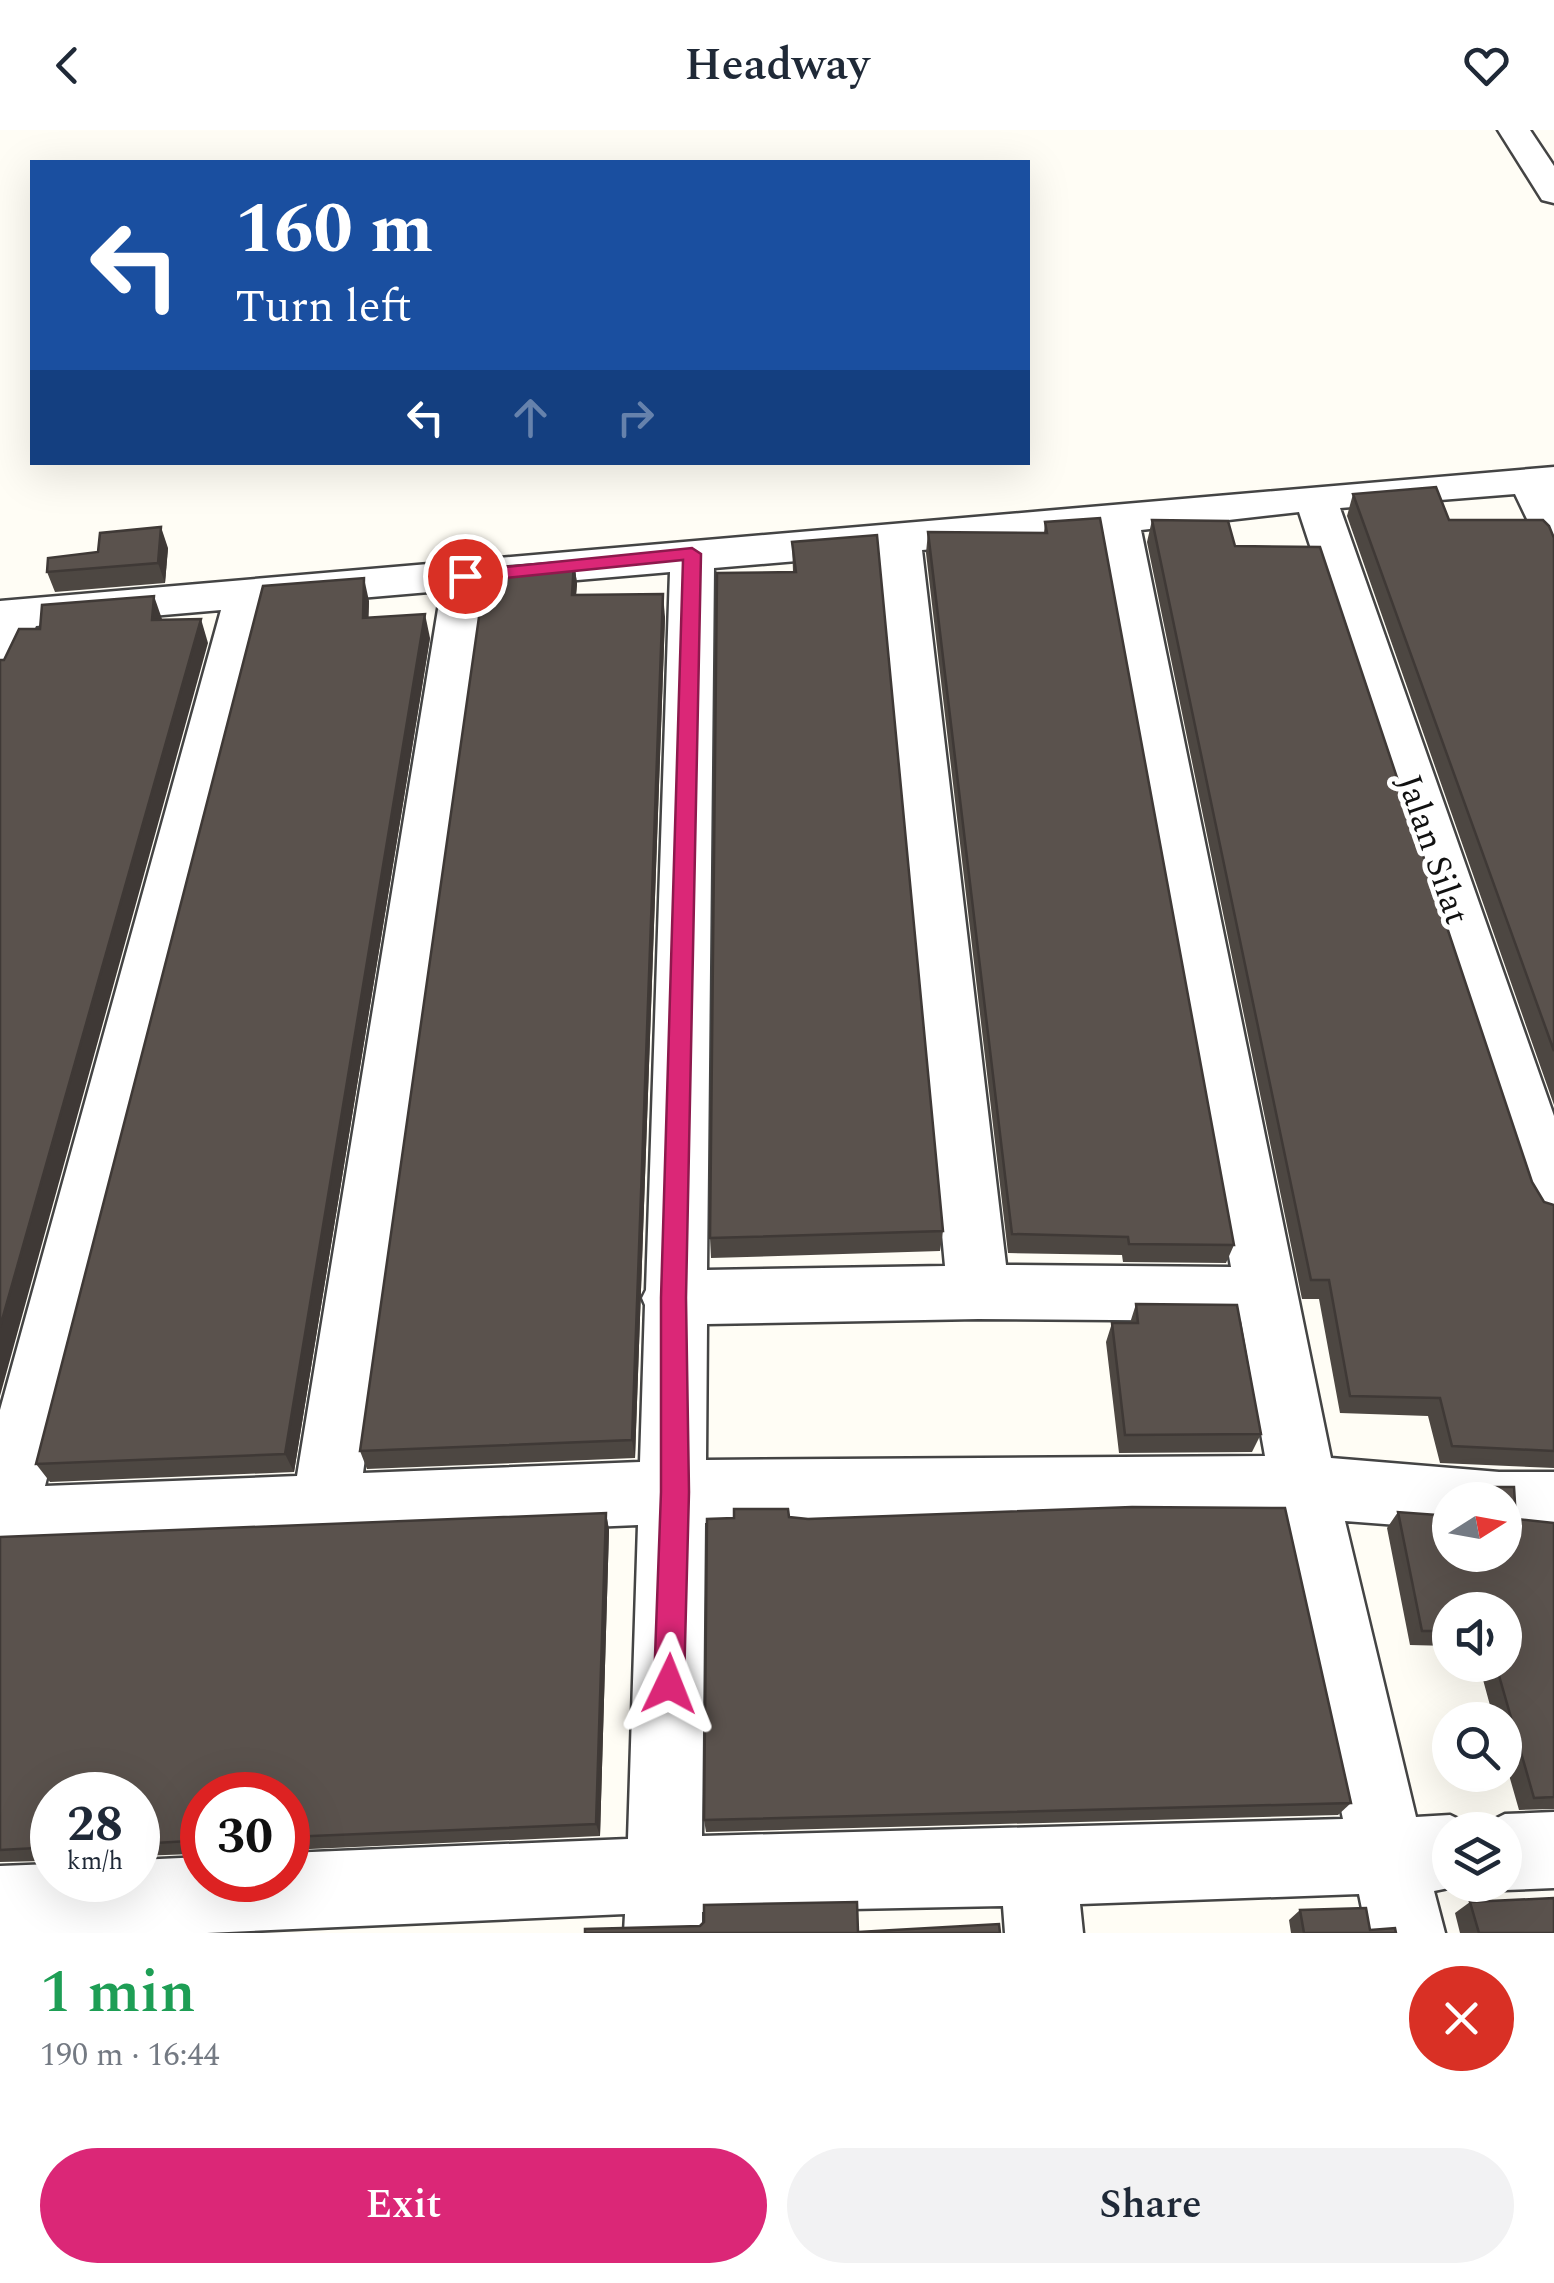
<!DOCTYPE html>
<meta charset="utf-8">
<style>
:root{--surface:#fff;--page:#f2f2f3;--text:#1f2937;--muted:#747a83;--accent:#db2777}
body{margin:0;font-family:Spectral,serif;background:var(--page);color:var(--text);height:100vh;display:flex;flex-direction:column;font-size:38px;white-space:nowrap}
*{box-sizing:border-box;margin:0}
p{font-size:32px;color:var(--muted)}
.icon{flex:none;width:55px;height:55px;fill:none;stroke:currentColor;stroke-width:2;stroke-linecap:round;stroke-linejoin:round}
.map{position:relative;height:1803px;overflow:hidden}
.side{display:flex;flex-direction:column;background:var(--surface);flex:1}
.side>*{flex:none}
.hud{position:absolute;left:30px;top:30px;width:1000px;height:305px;border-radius:0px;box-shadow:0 10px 40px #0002;background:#1a4fa0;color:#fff;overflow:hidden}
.needle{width:65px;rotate:79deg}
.fabs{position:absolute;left:1432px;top:1352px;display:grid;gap:20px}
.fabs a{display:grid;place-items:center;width:90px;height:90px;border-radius:50%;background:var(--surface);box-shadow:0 10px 40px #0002;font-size:50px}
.speed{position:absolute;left:30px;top:1642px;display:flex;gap:20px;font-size:50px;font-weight:700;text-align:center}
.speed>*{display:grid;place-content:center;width:130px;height:130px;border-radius:50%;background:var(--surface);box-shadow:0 10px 40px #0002;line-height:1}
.speed small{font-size:25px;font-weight:400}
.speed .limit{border:15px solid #d22;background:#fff;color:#111}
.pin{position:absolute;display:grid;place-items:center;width:85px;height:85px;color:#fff;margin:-42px;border:5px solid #fff;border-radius:50%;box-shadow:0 2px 10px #0007}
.me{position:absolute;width:110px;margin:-55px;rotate:2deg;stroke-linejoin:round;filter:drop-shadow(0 0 8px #0008)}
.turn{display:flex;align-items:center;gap:35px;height:210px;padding:0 40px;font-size:45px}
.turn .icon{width:130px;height:130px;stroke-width:2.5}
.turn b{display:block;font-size:70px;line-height:85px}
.lanes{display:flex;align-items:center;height:95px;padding:0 40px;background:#0003;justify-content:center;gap:50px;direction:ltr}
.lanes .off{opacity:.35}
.round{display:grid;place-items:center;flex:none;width:105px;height:105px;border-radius:52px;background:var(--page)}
.head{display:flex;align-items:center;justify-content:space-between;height:170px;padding:0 40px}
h1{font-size:60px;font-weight:600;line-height:75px;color:#1e9e55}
.primary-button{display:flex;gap:20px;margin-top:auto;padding:20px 40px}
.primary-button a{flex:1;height:115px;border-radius:60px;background:var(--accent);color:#fff;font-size:40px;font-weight:600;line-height:115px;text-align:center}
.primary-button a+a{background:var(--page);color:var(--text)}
header{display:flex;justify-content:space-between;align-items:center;height:130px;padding:0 40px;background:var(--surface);font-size:45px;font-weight:600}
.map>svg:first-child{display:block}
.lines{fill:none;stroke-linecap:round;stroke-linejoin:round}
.minor-casing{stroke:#444;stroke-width:5}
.minor{fill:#fff;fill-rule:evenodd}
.wall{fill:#4d4742}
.shaded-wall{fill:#3f3936}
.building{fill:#5a524d;stroke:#3f3936;stroke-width:2.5}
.route{fill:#db2777;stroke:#8e194d;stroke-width:2.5}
.labels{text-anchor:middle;stroke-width:10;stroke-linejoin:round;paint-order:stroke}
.street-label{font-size:35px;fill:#111;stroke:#fff}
</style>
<header><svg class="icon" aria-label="back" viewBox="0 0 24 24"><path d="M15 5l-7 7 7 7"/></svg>Headway<svg class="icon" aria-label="heart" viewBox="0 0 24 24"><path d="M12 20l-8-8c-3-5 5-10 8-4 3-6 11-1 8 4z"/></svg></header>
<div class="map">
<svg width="1554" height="1803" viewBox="0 0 1554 1803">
<rect width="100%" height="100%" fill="#fffdf5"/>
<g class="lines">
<defs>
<g id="minor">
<polygon points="1498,0 1530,0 1554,36 1554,73 1542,70"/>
<path d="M1554,337v81l-15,-4 -24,-50 -175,14 214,608v109l-21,-7 -9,-18 -225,-688 -158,18 190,928 168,14h55v64l-49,-3v-33h-55v29l-105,-8 71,296 34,-2 27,13 28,-14 49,-2v76l-49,2 -11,-5h11v-55h-55v55h13l-29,6 11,42h-78l-8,-39 -279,10 3,29h-78l-2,-27 -301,6v21h-78l1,-19 -418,19h-207v-67l52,-2v16h86v-20l64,-3v23h86v-27l340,-14 10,-314 -638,27v-142l221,-800 -185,16 -20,46 -16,4v-75zM1099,405l132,732 -225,-2 -84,-715zM879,424l66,712 -238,4 7,-702zM670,442l-24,718 -4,8 3,7 -5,157 -277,11 122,-885zM441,461l-144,885 -252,10 222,-880zM978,1189l263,2 24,135 -559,4 1,-136zM1278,1389l65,300 -641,17 3,-313z"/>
</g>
</defs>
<use href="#minor" class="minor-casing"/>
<use href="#minor" class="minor"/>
</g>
<g class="wall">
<polygon points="1353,364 1449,390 1554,408 1554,975 1347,386"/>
<polygon points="1152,390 1235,416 1532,1052 1544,1072 1554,1075 1554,1338 1440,1333 1428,1286 1340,1283 1319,1169 1302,1169 1147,412"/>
<polygon points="1045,392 1234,1115 1226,1133 1123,1132 1122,1125 1008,1123 926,423 928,402 1044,403"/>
<polygon points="792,412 943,1101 940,1121 711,1128 710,1108 793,442"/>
<polygon points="168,418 165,453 55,462 47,442"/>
<polygon points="574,431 577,454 576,465 665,487 635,1328 367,1339 360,1321"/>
<polygon points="369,471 368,487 430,508 294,1342 50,1352 36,1334"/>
<polygon points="1136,1174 1261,1304 1252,1322 1119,1323 1106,1212 1112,1193 1130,1193"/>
<polygon points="1466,1357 1514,1357 1516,1389 1554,1393 1554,1679 1519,1680 1505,1631 1505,1590 1494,1590 1479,1535 1505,1535 1505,1480 1450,1480 1450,1516 1410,1515 1387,1398 1398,1382 1450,1386 1450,1425 1505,1425 1505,1370 1457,1370"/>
<polygon points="606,1383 609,1400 600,1706 288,1720 288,1665 202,1665 202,1741 193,1732 193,1724 138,1726 138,1728 138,1665 52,1665 52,1739 42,1731 0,1732 0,1407"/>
<polygon points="789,1387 1351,1673 1338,1685 706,1702 704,1690"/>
<polygon points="1470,1772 1554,1803 1460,1803 1455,1783"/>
<polygon points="1300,1780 1370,1800 1396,1803 1291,1803 1289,1790"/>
</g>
<g class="shaded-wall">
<polygon points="161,397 168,418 165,453 158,433"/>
<polygon points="574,431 577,454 574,488 572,465"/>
<polygon points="364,448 369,471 368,511 363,488"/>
<polygon points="663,464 665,487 635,1328 632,1310"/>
<polygon points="154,466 162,489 160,513 152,490"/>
<polygon points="425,484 430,508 294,1342 285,1324"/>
<polygon points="201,489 208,513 0,1266 0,1197"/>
<polygon points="606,1383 609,1400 600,1706 596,1694"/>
</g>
<g class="building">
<polygon points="1436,357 1449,390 1543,390 1549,396 1554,408 1554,921 1353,364"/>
<polygon points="1100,388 1234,1115 1129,1114 1128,1107 1012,1104 928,402 1047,403 1045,392"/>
<polygon points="1152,390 1228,391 1235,416 1320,417 1532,1052 1544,1072 1554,1075 1554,1321 1452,1316 1440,1268 1350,1266 1329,1150 1311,1150"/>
<polygon points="161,397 158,433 47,442 48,428 98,422 100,403"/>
<polygon points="877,405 943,1101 710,1108 717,443 796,442 792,412"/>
<polygon points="574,431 572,465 663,464 632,1310 360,1321 486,438"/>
<polygon points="364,448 363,488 425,484 285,1324 36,1334 263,456"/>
<polygon points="154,466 152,490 201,489 0,1197 0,530 4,530 19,499 40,499 42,475"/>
<polygon points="1136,1174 1237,1175 1261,1304 1125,1305 1112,1193 1138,1193"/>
<polygon points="1466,1357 1514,1357 1516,1389 1554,1393 1554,1667 1534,1668 1496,1535 1505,1535 1505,1480 1450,1480 1450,1501 1422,1501 1398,1382 1450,1386 1450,1425 1505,1425 1505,1370 1466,1370"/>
<polygon points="1132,1377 1285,1378 1351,1673 704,1690 707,1389 734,1388 734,1379 788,1379 789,1387 808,1389"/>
<polygon points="606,1383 596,1694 288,1707 288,1665 202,1665 202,1734 199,1734 193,1732 193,1715 189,1711 138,1714 138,1665 52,1665 52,1730 40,1729 36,1718 0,1720 0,1407"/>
<polygon points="1554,1768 1554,1803 1479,1803 1470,1772"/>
<polygon points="857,1772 858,1802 999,1794 1000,1803 585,1803 585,1799 700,1796 704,1792 704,1775"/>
<polygon points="1366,1778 1370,1800 1395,1798 1396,1803 1304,1803 1300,1780"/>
</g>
<polygon class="route" points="692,418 701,424 686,1168 689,1362 684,1554 679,1564 669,1568 659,1564 654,1554 661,1362 661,1168 683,430 465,452 456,446 465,441"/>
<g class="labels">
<g class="street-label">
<text transform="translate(1434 719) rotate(71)" y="12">Jalan Silat</text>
</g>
</g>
</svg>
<div class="fabs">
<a><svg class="needle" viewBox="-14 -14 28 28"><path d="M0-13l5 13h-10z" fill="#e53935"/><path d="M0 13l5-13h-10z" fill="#747a83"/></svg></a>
<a><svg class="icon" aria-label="sound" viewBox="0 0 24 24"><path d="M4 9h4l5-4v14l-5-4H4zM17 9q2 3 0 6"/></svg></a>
<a><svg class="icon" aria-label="search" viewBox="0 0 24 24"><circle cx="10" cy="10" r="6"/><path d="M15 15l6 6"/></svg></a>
<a><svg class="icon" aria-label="layers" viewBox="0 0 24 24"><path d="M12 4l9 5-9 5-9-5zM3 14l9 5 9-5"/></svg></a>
</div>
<div class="speed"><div>28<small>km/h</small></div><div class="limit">30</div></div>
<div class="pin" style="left:465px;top:446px;background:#d93025"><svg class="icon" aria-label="arrive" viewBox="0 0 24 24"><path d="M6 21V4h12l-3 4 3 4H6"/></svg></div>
<svg class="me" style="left:669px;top:1554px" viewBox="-20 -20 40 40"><path d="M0-17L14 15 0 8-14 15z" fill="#db2777" stroke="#fff" stroke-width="4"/></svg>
<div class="hud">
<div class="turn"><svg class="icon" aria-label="left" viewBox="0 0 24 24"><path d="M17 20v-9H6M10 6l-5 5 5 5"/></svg><div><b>160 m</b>Turn left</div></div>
<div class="lanes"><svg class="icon" aria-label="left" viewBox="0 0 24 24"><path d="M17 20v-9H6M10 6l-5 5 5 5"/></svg><svg class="icon off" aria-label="ahead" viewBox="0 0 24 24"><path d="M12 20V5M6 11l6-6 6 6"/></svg><svg class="icon off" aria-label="right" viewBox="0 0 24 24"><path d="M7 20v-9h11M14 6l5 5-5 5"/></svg></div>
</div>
</div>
<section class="side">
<div class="head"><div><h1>1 min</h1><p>190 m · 16:44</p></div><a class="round" style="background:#d93025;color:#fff"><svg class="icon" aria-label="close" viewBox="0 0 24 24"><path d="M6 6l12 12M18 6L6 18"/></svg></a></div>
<div class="primary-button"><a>Exit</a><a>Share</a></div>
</section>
